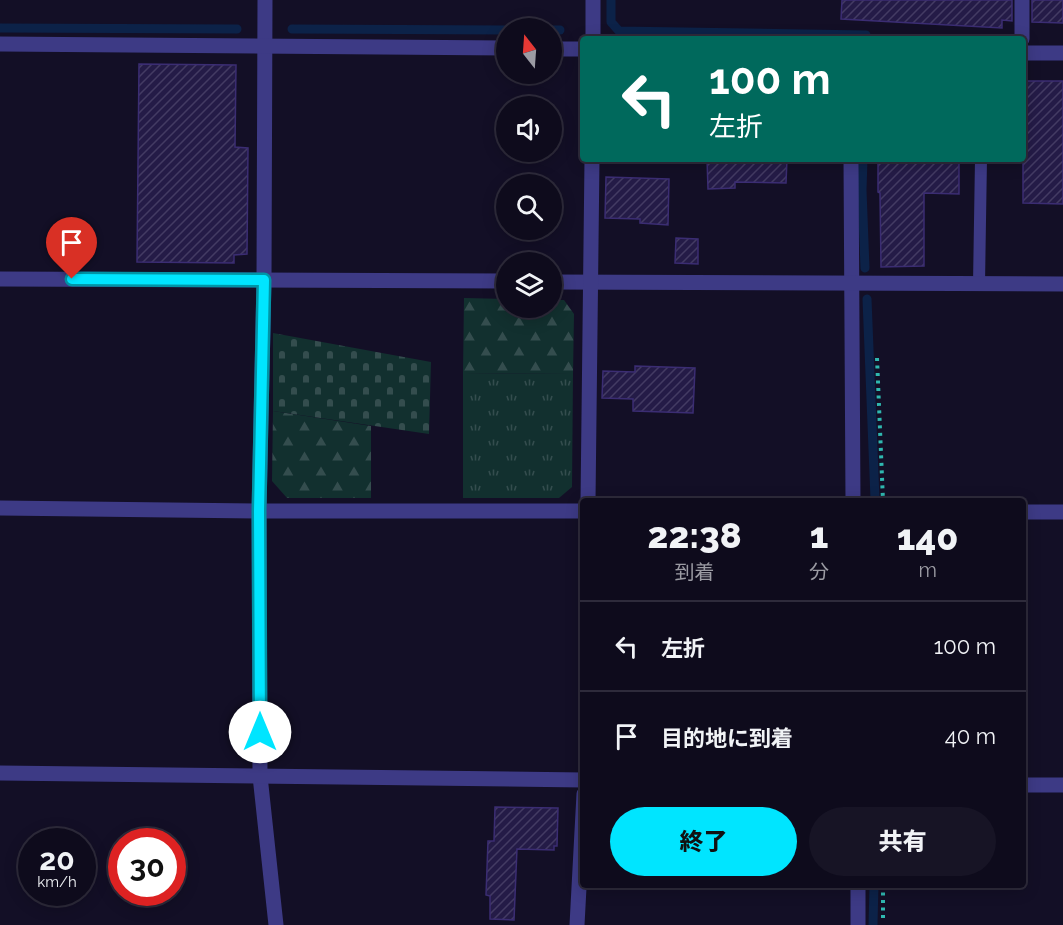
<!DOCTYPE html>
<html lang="ja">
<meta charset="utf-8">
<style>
:root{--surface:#0e0b1c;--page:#171425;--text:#f1f3f6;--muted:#9b9ba3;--line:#2e2b3b;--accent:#00e5ff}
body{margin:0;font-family:Raleway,"Noto Sans JP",sans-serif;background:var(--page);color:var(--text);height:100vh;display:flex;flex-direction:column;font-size:22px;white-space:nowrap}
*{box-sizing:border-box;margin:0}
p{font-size:20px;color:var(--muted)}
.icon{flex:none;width:33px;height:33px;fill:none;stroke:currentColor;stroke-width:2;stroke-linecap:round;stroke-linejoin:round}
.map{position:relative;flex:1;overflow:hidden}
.drawer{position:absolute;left:580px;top:498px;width:446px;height:390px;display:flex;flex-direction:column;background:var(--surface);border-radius:6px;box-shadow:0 3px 15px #0003,0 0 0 2px var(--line)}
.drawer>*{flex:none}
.hud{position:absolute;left:580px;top:36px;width:446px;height:126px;border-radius:6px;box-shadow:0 3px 15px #0003,0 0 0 2px var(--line);background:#00695c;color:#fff;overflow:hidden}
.needle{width:39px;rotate:343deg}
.tools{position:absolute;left:496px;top:18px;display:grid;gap:12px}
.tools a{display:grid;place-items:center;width:66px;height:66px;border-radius:50%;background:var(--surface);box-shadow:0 3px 15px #0003,0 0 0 2px var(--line);font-size:30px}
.speed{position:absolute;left:18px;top:828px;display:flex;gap:12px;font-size:30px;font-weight:700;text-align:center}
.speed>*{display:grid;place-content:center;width:78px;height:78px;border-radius:50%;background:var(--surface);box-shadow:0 3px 15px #0003,0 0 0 2px var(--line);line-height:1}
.speed small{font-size:15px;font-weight:400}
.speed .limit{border:9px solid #d22;background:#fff;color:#111}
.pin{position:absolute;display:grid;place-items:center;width:51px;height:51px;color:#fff;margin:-62px -26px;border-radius:50% 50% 50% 0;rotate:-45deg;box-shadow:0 0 6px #0007}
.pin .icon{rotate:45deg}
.me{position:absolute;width:66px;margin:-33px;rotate:0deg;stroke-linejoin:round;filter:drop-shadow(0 0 4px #0008)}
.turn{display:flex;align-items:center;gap:21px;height:126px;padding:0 30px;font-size:27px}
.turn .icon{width:78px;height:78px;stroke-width:2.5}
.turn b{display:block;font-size:42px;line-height:51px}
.eta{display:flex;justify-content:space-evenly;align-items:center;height:102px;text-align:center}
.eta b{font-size:36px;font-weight:800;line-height:42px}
.action{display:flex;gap:12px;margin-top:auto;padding:12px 30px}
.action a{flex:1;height:69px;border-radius:36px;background:var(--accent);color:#111;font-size:24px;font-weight:800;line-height:69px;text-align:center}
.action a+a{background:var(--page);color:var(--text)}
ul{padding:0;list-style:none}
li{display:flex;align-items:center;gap:18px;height:90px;padding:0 30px;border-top:2px solid var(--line)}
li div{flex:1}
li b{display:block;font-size:22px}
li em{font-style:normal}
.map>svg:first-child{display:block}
.grass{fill:url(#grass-tufts)}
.forest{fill:url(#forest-firs)}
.cemetery{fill:url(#cemetery-stones)}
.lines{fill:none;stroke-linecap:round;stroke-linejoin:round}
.stream{stroke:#0c2248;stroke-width:9}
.building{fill:url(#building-hatch);stroke:#3b2d73;stroke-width:1.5}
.path{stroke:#2fb8b0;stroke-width:4;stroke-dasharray:3 4.5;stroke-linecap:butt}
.lane{stroke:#3d3a85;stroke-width:12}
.street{stroke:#3d3a85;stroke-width:15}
.route-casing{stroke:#0095a6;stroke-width:15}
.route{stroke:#00e5ff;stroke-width:10}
</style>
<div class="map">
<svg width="1063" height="925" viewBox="0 0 1063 925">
<defs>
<pattern id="grass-tufts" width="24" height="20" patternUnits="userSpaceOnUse" patternTransform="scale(1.5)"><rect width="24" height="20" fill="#12302f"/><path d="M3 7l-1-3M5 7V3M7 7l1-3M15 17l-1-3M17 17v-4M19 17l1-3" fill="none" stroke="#344d4e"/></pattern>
<pattern id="forest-firs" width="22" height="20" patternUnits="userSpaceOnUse" patternTransform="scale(1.5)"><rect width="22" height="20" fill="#12302f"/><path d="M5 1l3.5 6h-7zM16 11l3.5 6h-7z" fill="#344d4e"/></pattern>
<pattern id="cemetery-stones" width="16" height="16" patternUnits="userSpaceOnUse" patternTransform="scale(1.5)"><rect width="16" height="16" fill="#12302f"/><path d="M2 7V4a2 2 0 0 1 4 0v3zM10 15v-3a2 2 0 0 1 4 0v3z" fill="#344d4e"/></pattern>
<pattern id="building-hatch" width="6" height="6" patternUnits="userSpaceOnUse" patternTransform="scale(1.5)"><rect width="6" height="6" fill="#241b47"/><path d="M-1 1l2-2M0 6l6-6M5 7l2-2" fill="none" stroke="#433b63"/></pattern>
</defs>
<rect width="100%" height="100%" fill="#130f26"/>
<polygon class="grass" points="463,373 573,374 572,487 559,498 463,498"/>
<g class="forest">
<polygon points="464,298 507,299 507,308 552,308 552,300 564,300 574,314 573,374 463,373"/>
<polygon points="273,411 371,426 371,498 287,498 272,481"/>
</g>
<polygon class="cemetery" points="273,333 431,362 429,434 273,411"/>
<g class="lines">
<g class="stream">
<polyline points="611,0 611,22 619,31 866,35"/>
<polyline points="0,28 237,29"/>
<polyline points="292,29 507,30"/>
<polyline points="552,30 560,30"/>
<polyline points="863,159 862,190 865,268"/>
<polyline points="867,299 875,499"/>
<polyline points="873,925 874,885"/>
</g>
</g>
<g class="building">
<polygon points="842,0 1012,0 1012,21 1002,20 1002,28 841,19"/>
<polygon points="1032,0 1063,0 1063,23 1032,22"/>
<polygon points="139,64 236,65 235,147 248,148 247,254 234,255 234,263 137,262"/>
<polygon points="1023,81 1063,81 1063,204 1023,203"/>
<polygon points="707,159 787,159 786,183 735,182 735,188 708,189"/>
<polygon points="878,159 959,159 959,194 924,193 924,266 881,267 880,193 878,192"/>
<polygon points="606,177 669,179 668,225 640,223 640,219 605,218"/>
<polygon points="676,238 698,239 698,264 675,263"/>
<polygon points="635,366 695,368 693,413 633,411 633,399 602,398 603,371 635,372"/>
<polygon points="495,807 558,808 557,846 554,846 554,850 517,849 514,920 490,919 490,896 486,895 488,841 494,841"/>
</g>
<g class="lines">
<g class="path">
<polyline points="877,358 883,501"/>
<polyline points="883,918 883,885"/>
</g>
<polyline class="lane" points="979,284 981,159"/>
<g class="street">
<polyline points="265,0 264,280 259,511 260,776 276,925"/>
<polyline points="593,39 593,0"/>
<polyline points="1022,39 1022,0"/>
<polyline points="0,44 507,48"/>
<polyline points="552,49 584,49"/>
<polyline points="1023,53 1063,53"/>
<polyline points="851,159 853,501"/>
<polyline points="0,279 507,281"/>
<polyline points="552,282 1063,284"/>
<polyline points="588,501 592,159"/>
<polyline points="0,508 259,511 584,511"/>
<polyline points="1023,512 1063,512"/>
<polyline points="0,773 584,780"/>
<polyline points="1023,785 1063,785"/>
<polyline points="577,925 584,794"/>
<polyline points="858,925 858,885"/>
</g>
</g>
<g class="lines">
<defs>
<polyline id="route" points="72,279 264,280 259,511 260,732"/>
</defs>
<use href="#route" class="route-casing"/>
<use href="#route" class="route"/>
</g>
</svg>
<div class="tools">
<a><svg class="needle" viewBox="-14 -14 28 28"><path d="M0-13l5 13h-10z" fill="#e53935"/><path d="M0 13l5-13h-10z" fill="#9b9ba3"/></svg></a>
<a><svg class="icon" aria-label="sound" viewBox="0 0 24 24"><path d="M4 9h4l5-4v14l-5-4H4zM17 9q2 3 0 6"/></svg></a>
<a><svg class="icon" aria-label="search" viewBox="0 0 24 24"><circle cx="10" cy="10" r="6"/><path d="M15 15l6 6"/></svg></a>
<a><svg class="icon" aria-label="layers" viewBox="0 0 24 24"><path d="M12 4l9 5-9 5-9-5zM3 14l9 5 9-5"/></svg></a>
</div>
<div class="speed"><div>20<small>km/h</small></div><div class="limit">30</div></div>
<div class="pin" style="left:72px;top:279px;background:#d93025"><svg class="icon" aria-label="arrive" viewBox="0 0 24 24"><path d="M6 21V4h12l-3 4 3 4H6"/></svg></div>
<svg class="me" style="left:260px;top:732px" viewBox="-20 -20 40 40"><circle r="19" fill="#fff"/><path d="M0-13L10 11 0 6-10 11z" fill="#00e5ff"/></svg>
<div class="hud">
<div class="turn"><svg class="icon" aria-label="left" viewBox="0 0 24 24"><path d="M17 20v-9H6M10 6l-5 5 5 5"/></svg><div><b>100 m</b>左折</div></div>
</div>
<section class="drawer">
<div class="eta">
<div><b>22:38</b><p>到着</p></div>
<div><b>1</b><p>分</p></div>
<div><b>140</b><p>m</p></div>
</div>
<ul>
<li><svg class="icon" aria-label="left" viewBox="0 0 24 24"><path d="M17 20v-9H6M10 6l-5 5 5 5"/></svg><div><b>左折</b></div><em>100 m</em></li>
<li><svg class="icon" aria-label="arrive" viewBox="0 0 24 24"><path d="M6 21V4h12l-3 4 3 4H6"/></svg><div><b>目的地に到着</b></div><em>40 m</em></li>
</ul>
<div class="action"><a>終了</a><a>共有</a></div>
</section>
</div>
